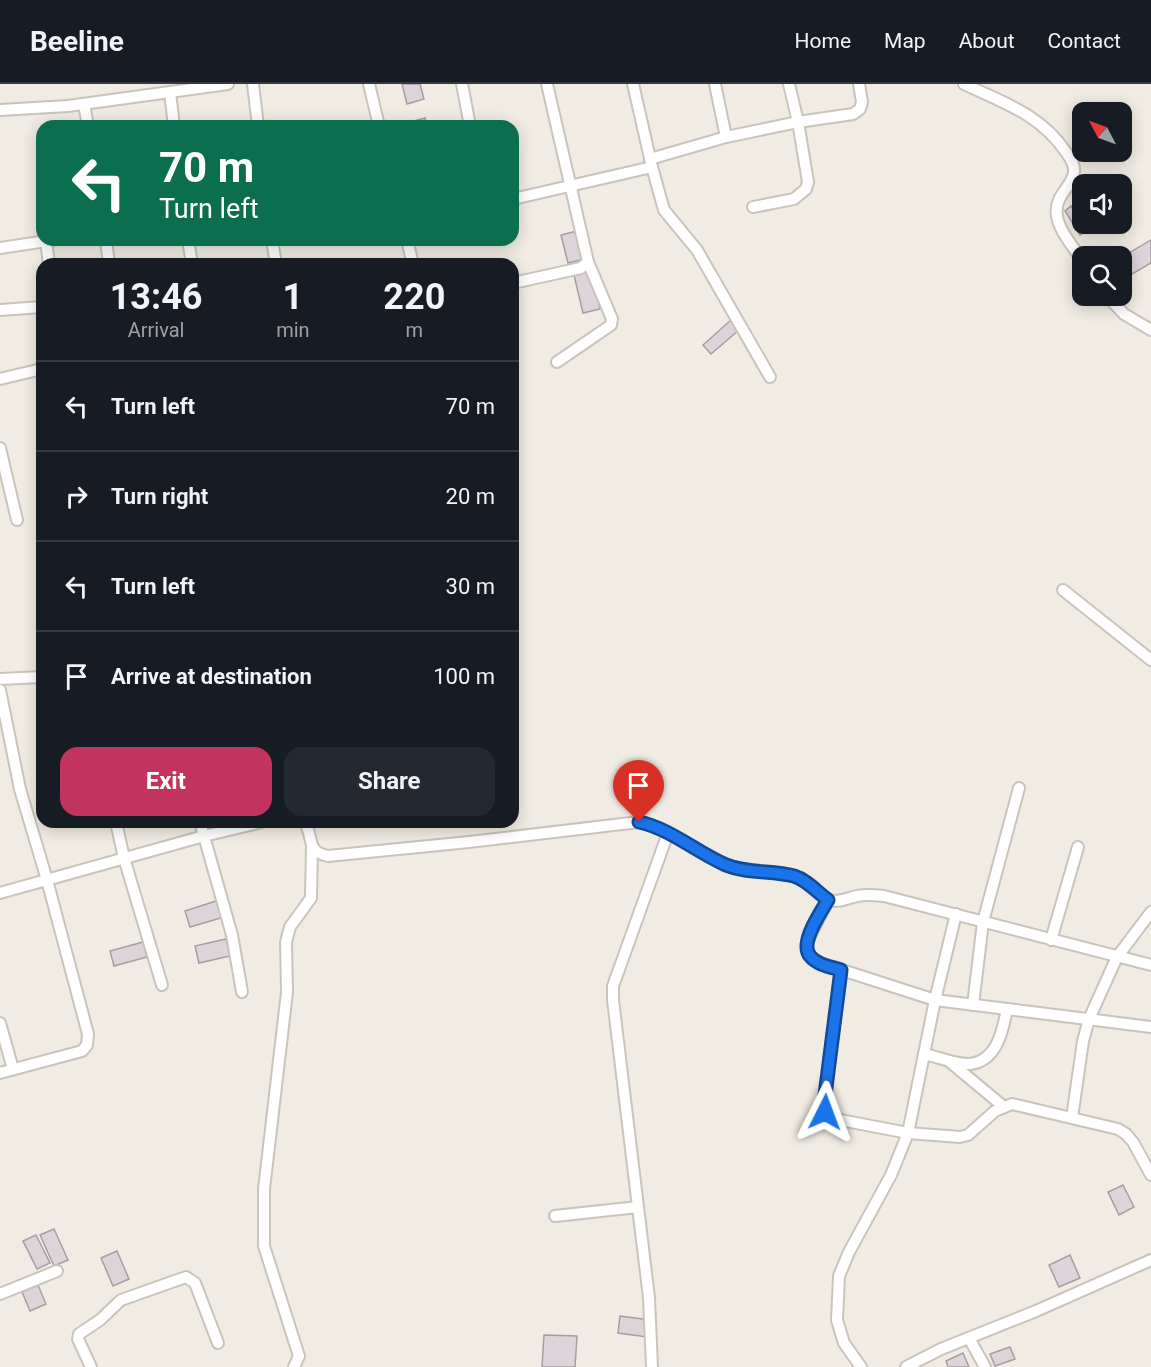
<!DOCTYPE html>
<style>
:root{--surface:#171b24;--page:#242831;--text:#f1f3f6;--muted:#9ea1a6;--line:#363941;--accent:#c23360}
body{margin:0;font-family:Roboto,sans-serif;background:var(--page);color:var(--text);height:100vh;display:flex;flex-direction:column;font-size:22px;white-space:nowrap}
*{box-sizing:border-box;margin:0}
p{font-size:20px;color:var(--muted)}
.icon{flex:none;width:33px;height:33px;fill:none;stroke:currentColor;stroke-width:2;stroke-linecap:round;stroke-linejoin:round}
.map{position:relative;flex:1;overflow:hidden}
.drawer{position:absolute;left:36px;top:174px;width:483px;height:570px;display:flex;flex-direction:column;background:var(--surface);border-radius:18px;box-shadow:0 3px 15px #0003}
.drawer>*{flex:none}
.guide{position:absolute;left:36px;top:36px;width:483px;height:126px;border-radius:18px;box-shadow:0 3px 15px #0003;background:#0b6e4f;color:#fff;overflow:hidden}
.needle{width:39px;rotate:311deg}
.tools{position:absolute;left:1072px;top:18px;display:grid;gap:12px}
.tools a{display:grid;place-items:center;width:60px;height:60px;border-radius:12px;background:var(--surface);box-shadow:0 3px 15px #0003;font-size:30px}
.pin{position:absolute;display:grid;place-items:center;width:51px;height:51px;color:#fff;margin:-62px -26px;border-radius:50% 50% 50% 0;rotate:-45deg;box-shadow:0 0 6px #0007}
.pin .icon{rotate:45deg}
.me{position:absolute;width:66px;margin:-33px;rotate:3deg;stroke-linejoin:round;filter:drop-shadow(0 0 4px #0008)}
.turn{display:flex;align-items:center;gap:21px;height:126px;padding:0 24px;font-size:27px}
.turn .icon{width:78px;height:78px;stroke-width:2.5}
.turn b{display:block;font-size:42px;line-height:51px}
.eta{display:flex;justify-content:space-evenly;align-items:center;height:102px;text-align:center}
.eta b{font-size:36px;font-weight:700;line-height:42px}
.button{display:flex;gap:12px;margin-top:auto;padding:12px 24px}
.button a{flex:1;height:69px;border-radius:18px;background:var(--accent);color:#fff;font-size:24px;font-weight:700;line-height:69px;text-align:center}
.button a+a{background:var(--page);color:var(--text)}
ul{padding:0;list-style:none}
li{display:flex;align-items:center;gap:18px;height:90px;padding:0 24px;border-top:2px solid var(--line)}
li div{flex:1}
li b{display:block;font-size:22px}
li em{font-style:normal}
header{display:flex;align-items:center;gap:36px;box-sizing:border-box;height:84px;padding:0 30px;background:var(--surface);border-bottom:2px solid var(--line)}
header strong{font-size:28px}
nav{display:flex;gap:33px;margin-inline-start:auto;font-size:21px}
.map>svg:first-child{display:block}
.building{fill:#ddd4d9;stroke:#a79ea3;stroke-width:1.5}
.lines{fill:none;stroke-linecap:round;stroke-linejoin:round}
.street-casing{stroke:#c9c4bc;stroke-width:14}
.street{stroke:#fff;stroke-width:10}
.route-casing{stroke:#114b97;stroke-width:15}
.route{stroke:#1a73e8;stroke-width:10}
</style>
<header>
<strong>Beeline</strong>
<nav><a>Home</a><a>Map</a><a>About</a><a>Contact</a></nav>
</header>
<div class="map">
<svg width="1151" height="1283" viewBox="0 0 1151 1283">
<rect width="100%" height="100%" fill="#f1ece3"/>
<g class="building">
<polygon points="402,0 420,0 424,15 407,20"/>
<polygon points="425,34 427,42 396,42"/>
<polygon points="1071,122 1076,130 1083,126 1083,140 1098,140 1080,151 1065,127"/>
<polygon points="577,147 584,175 568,179 561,151"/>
<polygon points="1151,156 1151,179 1122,196 1122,173"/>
<polygon points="591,187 600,225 583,229 574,191"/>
<polygon points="731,236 739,246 711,270 703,261"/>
<polygon points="219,816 224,833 190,843 185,827"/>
<polygon points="226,855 230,872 199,879 195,862"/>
<polygon points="143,858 147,873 114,882 110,867"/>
<polygon points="1123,1101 1134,1123 1119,1131 1108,1108"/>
<polygon points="54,1145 68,1176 54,1182 40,1151"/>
<polygon points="36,1151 50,1179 37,1185 23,1157"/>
<polygon points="117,1167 129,1195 113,1202 101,1174"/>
<polygon points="1070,1171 1080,1194 1059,1203 1049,1181"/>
<polygon points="38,1201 46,1220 30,1227 22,1208"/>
<polygon points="620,1232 650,1236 647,1253 618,1249"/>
<polygon points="544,1251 577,1252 575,1283 542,1283"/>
<polygon points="1010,1263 1015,1275 995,1282 990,1270"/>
<polygon points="963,1269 969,1283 948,1283 946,1277"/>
</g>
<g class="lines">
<defs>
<g id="street">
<polyline points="253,0 258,42"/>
<polyline points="369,0 379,42"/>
<polyline points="462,0 470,42"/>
<polyline points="633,0 652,83 664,126 697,166 770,293"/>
<polyline points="715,0 726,53"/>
<path d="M964,0c40,19 76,30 102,68 4,6 9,12 8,20 -1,11 -11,18 -15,28 -10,21 13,45 24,61"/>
<polyline points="170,8 174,42"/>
<polyline points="84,20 88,42"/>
<polyline points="0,26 68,22 228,0"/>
<polyline points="650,75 726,53 798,38 853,30 860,25 862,18 859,0"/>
<polyline points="513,115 652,83"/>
<polyline points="753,123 794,115 806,105 808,98 798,38 789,0"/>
<polyline points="106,156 109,180"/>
<polyline points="188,156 192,180"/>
<polyline points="272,156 276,180"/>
<polyline points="407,156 413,180"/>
<polyline points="46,157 49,180"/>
<polyline points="0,164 53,156"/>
<polyline points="513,199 581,184 588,178 547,0"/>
<polyline points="1107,212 1124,230 1151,246"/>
<polyline points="0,226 42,223"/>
<polyline points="557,278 611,241 612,235 588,178"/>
<polyline points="0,295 42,285"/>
<polyline points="0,364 17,436"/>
<polyline points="1063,506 1151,576"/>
<polyline points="0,595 42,593"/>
<polyline points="0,606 20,705 47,796 88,950 87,961 82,967 0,989"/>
<polyline points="116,738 124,774 162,901"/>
<polyline points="200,738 232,851 242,908"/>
<path d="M304,738c11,14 0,29 24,34l141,-14 170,-20c32,7 57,30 87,43 23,9 51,3 73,13 11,5 19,18 30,22 10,3 19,-2 28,-4 9,-2 18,-1 27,0l267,69"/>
<polyline points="0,809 204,752 262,738"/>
<path d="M828,816l-21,42c-1,10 3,14 10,20l118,38 216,27"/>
<polyline points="1051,856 1078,763"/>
<polyline points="841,886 824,1019 825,1028 830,1034 908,1049 960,1053 968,1051 995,1027 1012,1020 1118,1045 1126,1050 1133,1058 1151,1091"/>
<polyline points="973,921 983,838 1019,704"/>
<polyline points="0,939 13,985"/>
<path d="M924,970c14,3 33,11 46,10 27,-3 33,-34 37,-55"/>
<polyline points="950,978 1004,1023"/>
<polyline points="1072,1034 1083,957 1089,935 1117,873 1151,828"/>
<polyline points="555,1132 638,1123"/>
<polyline points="0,1210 57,1187"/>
<polyline points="969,1254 985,1283"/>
<polyline points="91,1283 78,1255 79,1250 100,1236 121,1216 186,1193 195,1199 218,1259"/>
<polyline points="294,1283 299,1272 264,1162 264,1105 287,908 286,858 290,843 311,814 312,762"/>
<polyline points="652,1283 649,1214 613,916 613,902 668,749"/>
<polyline points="861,1283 844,1259 837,1236 839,1192 849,1168 891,1091 908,1049 935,916 956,830"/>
<polyline points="906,1283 941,1265 1036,1227 1151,1176"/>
</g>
</defs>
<use href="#street" class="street-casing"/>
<use href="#street" class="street"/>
</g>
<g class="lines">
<defs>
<path id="route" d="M639,738c32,7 57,30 87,43 22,9 46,5 68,11 13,4 23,16 34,24 -7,12 -29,43 -18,56 7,9 21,11 31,14l-17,133 1,9"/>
</defs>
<use href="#route" class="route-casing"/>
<use href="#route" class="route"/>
</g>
</svg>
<div class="tools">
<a><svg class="needle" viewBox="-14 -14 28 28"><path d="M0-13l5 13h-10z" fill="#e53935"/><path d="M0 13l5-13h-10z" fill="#9ea1a6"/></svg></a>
<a><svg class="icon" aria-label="sound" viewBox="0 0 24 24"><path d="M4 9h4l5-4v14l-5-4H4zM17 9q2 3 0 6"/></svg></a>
<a><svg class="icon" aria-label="search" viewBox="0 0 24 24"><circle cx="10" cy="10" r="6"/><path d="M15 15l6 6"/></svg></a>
</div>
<div class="pin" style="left:639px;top:738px;background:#d93025"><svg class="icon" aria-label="arrive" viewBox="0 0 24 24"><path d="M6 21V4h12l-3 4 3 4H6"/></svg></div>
<svg class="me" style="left:825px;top:1028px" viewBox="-20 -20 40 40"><path d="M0-17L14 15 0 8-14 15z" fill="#1a73e8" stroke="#fff" stroke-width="4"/></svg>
<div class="guide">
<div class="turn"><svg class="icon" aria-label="left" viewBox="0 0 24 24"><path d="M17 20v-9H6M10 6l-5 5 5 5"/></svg><div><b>70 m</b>Turn left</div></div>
</div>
<section class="drawer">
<div class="eta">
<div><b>13:46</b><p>Arrival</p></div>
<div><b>1</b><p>min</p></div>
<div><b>220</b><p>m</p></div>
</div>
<ul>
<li><svg class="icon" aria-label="left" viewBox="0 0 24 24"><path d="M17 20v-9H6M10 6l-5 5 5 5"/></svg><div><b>Turn left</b></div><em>70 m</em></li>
<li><svg class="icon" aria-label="right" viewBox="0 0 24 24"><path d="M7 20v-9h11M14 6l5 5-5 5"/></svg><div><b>Turn right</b></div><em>20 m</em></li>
<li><svg class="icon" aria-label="left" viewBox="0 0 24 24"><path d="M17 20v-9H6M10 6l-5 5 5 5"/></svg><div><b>Turn left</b></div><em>30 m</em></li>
<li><svg class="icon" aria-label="arrive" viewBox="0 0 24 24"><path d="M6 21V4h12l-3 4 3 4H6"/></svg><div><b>Arrive at destination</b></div><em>100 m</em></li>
</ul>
<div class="button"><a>Exit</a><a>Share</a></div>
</section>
</div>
